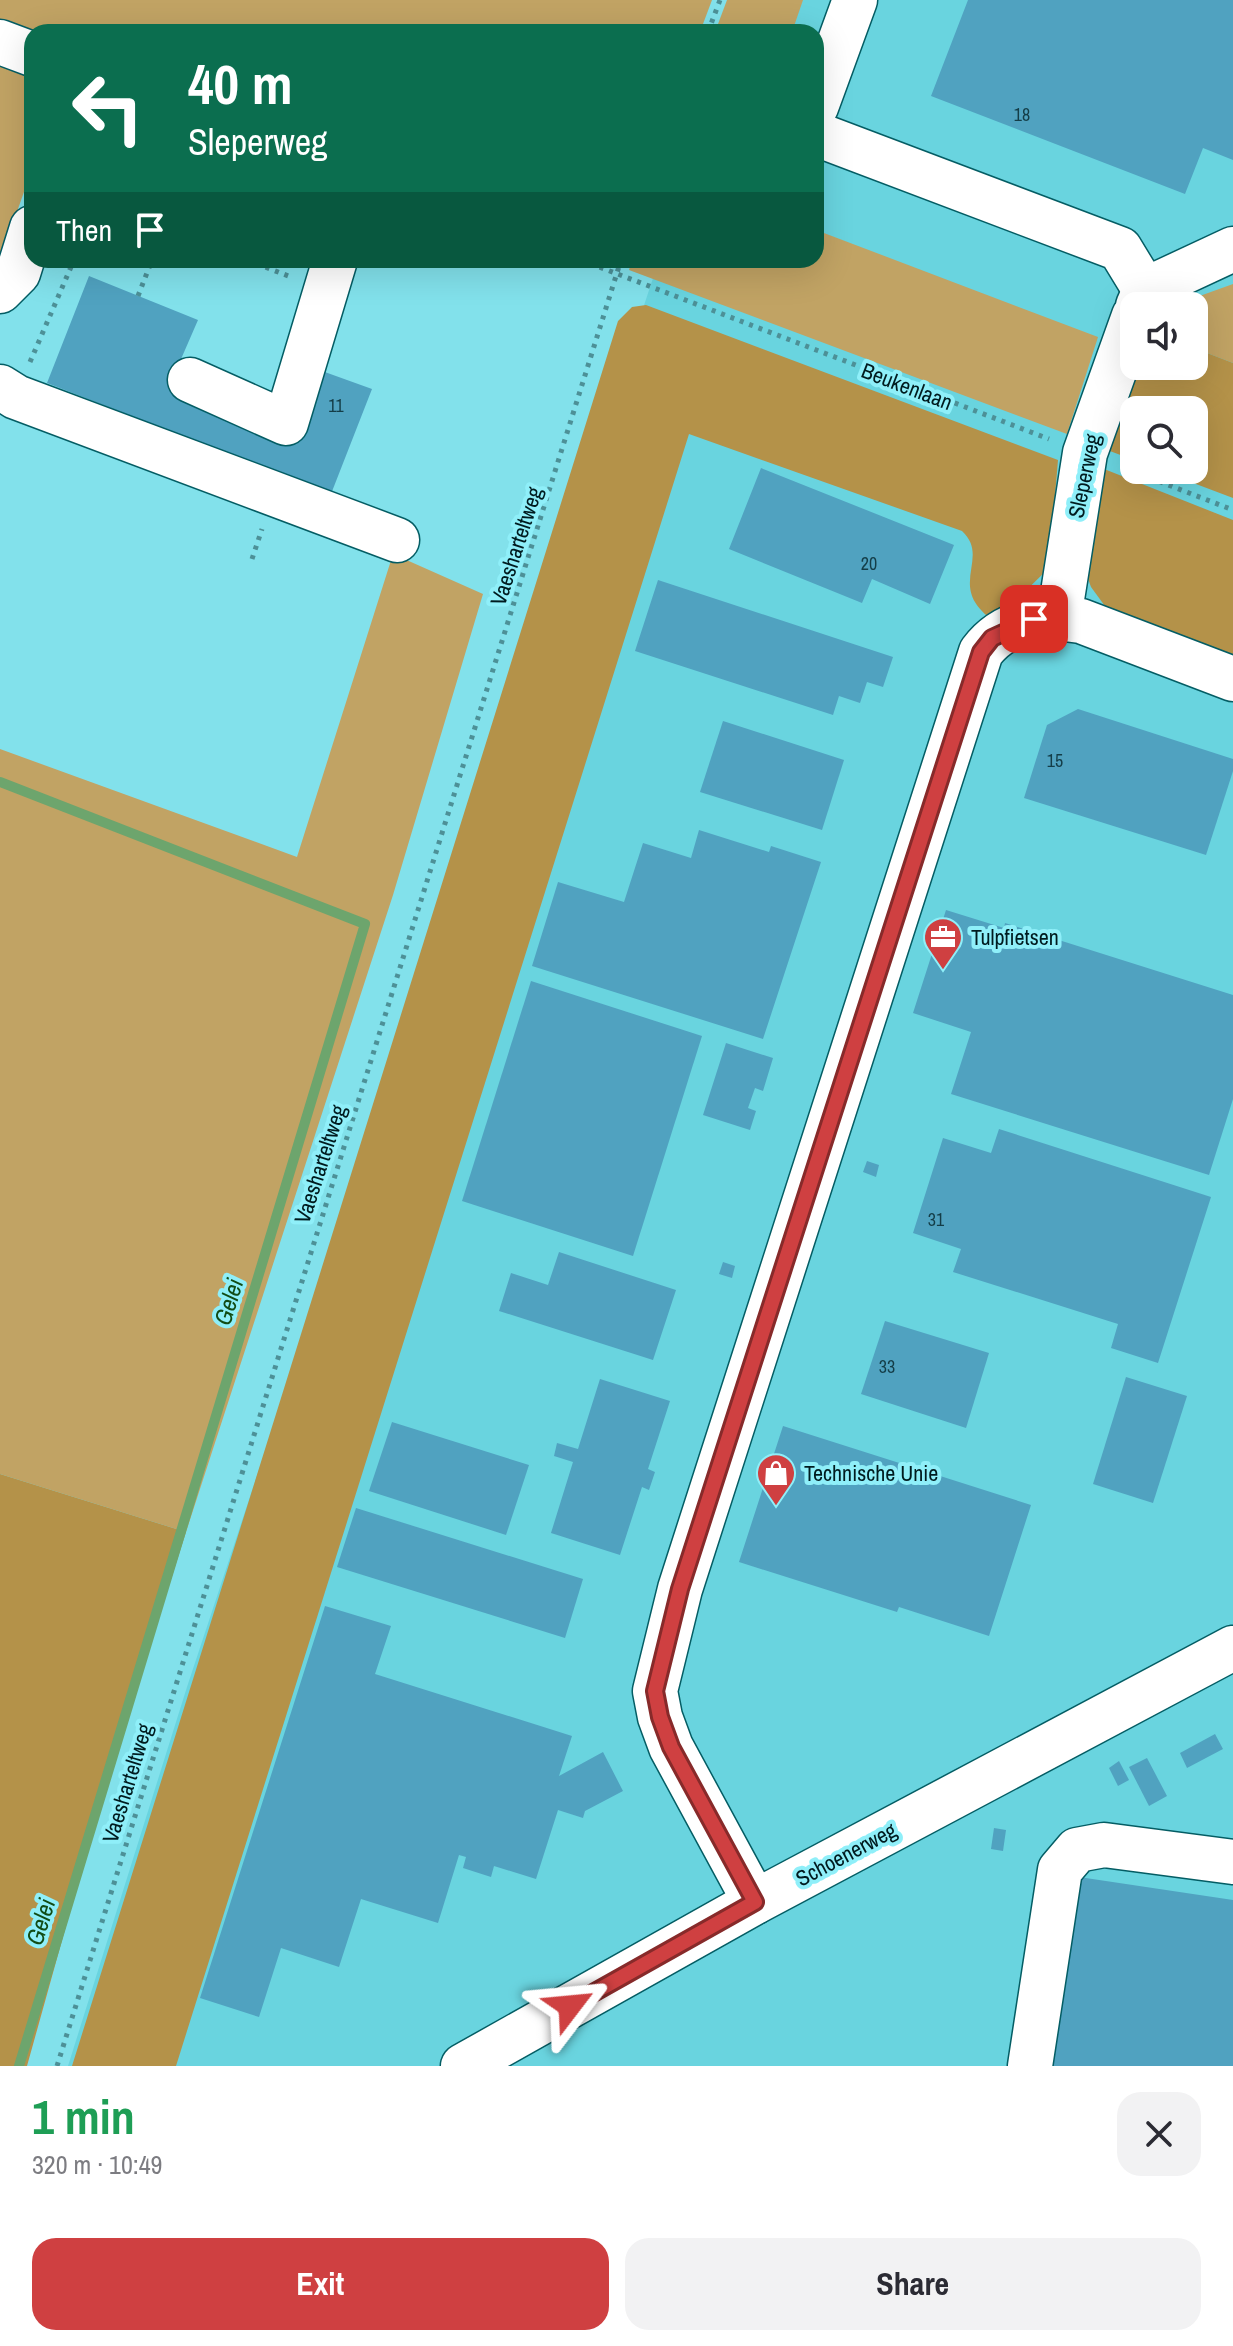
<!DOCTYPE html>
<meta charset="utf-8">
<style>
:root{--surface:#fff;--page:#f2f2f3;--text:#2b2b33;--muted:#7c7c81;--accent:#cf4041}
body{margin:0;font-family:"Archivo Narrow",sans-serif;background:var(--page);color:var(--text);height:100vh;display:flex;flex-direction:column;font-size:30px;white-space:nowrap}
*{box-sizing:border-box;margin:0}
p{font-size:26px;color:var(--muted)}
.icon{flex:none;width:44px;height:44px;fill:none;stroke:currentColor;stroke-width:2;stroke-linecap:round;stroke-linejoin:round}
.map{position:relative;height:2066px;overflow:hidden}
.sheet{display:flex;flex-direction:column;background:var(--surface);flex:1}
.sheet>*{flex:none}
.guide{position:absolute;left:24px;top:24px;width:800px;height:244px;border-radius:24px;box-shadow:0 8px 32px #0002;background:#0b6e4f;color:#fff;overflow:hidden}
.tools{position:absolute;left:1120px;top:292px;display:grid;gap:16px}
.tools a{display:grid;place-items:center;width:88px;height:88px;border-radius:16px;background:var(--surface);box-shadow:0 8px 32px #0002;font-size:40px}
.pin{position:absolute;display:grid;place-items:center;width:68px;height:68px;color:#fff;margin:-34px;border-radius:16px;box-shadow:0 4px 12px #0006}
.me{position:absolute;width:88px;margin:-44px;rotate:61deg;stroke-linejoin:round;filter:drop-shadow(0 0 6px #0008)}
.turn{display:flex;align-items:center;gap:28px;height:168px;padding:0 32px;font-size:36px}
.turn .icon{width:104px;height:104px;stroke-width:2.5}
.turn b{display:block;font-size:56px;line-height:68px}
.then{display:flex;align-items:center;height:76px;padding:0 32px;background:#0003;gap:16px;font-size:30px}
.round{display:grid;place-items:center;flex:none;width:84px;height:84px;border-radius:24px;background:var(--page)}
.summary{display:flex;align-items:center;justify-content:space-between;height:136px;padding:0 32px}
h1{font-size:48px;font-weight:700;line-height:60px;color:#1e9e55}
.action{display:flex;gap:16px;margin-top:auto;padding:16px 32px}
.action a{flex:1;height:92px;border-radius:24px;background:var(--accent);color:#fff;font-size:32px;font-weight:700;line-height:92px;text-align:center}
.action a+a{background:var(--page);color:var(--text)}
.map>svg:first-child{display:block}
.built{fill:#69d4df;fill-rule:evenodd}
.green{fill:#c1a364}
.forest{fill:#b49249}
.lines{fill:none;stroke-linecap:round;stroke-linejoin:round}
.stream{stroke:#6da56d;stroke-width:10}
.building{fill:#50a2c0}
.minor-casing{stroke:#045d64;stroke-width:47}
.path{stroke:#4d9097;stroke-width:5;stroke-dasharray:4 6;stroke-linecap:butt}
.minor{stroke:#fff;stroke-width:44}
.route-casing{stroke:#872a2a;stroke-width:20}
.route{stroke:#cf4041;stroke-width:14}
.labels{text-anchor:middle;stroke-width:8;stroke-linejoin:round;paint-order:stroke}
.number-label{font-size:18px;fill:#143d47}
.street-label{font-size:22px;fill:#001b1f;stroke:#8feff9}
.poi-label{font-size:22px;fill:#001b1f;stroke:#8feff9;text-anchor:start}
.water-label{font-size:24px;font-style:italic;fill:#114c16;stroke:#8feff9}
</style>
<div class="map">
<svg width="1233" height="2066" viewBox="0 0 1233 2066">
<rect width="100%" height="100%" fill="#82e1eb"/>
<path class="built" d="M752,0h481v2066h-1165l119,-379 472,-1427h157v-228h-75zM1134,306h60v60h-60zM1134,410h60v60h-60z"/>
<g class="green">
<polygon points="0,0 712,0 700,32 32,32 0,27"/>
<polygon points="727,0 803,0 792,32 715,32"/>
<polygon points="0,54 32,72 31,172 0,260"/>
<polygon points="816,230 1098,337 1067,434 629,270 632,260 816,260"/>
<polygon points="1233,284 1233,363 1194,348 1194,306 1172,306"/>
<polygon points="393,554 483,594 393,895 186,1532 0,1474 0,749 297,857"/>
</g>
<g class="forest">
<path d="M646,305l412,155 -9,108 -39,38 -20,12c-43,-33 1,-60 -28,-87l-273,-97 -513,1632h-104l546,-1745 14,-14z"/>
<polygon points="1194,348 1233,363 1233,498 1159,470 1194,470 1194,410 1134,410 1134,460 1099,447 1134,366 1194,366"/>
<polygon points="1094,465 1233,520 1233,660 1110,613 1091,587 1080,557"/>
<polygon points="0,1474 186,1532 102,1797 27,2066 0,2066"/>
</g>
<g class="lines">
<polyline class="stream" points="0,782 365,924 19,2066"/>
</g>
<g class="building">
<polygon points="968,0 1233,0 1233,160 1203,148 1185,194 931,96"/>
<polygon points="89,276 198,320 168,389 295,439 322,371 372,389 331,494 47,383"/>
<polygon points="761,468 954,545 930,604 872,579 862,603 729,549"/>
<polygon points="658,580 893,657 883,687 867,682 860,703 839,696 833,715 635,651"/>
<polygon points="1078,709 1233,759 1233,771 1206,855 1024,798 1047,725"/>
<polygon points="723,721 844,760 822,830 700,792"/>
<polygon points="699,830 769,852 771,846 821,862 763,1039 532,966 558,882 624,902 643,843 691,858"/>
<polygon points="946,910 1004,928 1005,923 1233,995 1233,1099 1209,1175 951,1094 971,1032 913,1013"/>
<polygon points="531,981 702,1036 633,1256 462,1201"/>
<polygon points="726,1043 773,1058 763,1091 755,1088 748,1108 756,1111 750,1130 703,1115"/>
<polygon points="999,1129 1211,1197 1158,1363 1111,1348 1118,1324 953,1272 961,1249 913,1233 943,1138 991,1153"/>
<polygon points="867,1161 879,1165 876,1177 863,1172"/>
<polygon points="559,1252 676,1290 653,1360 499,1311 511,1273 548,1285"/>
<polygon points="723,1262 735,1266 732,1278 719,1274"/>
<polygon points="885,1321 989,1353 966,1428 861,1394"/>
<polygon points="1126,1377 1187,1396 1153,1503 1093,1484"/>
<polygon points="600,1379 670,1401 648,1469 655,1472 649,1490 642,1487 620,1555 551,1533 573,1462 554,1456 557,1443 578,1449"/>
<polygon points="392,1422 529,1465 506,1535 369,1491"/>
<polygon points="783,1426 1031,1505 989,1636 899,1607 897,1612 739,1562"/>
<polygon points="356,1508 583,1579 565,1638 337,1567"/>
<polygon points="325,1606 391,1626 375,1674 572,1736 559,1776 603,1752 623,1791 585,1811 583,1818 558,1810 536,1879 494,1866 491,1877 463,1868 466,1857 459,1855 438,1923 361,1899 339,1967 281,1948 259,2017 200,1998"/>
<polygon points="1215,1734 1223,1749 1187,1768 1180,1753"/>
<polygon points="1147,1758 1167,1796 1149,1806 1129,1767"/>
<polygon points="1119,1761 1129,1780 1118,1786 1109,1768"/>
<polygon points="994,1828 1006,1830 1003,1851 991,1849"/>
<polygon points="1079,1877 1233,1900 1233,2066 1051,2066"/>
</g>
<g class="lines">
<defs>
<g id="minor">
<polyline points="0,42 32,54"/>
<polyline points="816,107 855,0"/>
<polyline points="816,134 1120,249 1145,290"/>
<polyline points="0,291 18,273 32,228"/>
<polyline points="1138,306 1145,290 1233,249"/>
<polyline points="190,380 286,423 335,260"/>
<polyline points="0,387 16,397 397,540"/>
<polyline points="1059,618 1085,453 1134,316"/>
<path d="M755,1902l-84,-155 -11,-30 -5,-26 25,-102 301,-937c24,-32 62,-37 100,-31l152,58"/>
<polyline points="463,2066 755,1902 1233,1648"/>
<polyline points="1030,2066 1060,1870 1077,1850 1104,1845 1233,1862"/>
</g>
</defs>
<use href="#minor" class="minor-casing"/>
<g class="path">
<polyline points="708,32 720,0"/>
<polyline points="247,260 291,277"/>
<polyline points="581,260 1049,439"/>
<polyline points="138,296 152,260"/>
<polyline points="30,362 74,260"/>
<polyline points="1122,467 1233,510"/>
<polyline points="252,559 262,529"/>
<polyline points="57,2066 621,260"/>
</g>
<use href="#minor" class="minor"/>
</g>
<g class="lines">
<defs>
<polyline id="route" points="570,2006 755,1902 671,1747 660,1717 655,1691 680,1589 981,652 992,638 1034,619"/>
</defs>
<use href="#route" class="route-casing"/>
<use href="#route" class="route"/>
</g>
<defs>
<symbol id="office-pin" viewBox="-11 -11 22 30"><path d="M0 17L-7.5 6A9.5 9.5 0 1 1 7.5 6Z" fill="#cf4041" stroke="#8feff9"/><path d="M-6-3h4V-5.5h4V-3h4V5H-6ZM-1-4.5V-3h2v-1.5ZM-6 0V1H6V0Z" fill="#fff"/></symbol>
<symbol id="shop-pin" viewBox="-11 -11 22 30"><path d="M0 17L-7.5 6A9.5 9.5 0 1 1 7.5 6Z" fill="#cf4041" stroke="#8feff9"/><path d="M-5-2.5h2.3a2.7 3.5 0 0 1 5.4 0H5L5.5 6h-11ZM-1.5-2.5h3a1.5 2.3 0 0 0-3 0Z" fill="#fff"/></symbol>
</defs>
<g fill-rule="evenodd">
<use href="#office-pin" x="921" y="915" width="44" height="60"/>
<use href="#shop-pin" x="754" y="1451" width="44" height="60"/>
</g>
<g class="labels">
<g class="number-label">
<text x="1022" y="121">18</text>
<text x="336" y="412">11</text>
<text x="869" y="570">20</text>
<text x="1055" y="767">15</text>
<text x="936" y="1226">31</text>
<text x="887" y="1373">33</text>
</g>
<g class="street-label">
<text transform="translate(907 386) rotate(21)" y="8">Beukenlaan</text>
<text transform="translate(1084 476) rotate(-78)" y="8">Sleperweg</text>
<text transform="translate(516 546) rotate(-72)" y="8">Vaesharteltweg</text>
<text transform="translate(320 1164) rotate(-72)" y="8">Vaesharteltweg</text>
<text transform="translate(127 1783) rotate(-73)" y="8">Vaesharteltweg</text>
<text transform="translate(846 1854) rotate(-28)" y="8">Schoenerweg</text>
</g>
<g class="poi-label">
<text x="971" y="945">Tulpfietsen</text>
<text x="804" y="1481">Technische Unie</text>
</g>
<g class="water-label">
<text transform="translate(229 1302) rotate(-73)" y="8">Gelei</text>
<text transform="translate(41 1922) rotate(-73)" y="8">Gelei</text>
</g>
</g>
</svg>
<div class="tools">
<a><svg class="icon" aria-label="sound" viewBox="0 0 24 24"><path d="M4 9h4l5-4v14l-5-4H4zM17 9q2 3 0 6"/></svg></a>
<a><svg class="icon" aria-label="search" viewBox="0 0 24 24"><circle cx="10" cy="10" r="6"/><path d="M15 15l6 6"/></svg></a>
</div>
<div class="pin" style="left:1034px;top:619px;background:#d93025"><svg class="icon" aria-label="arrive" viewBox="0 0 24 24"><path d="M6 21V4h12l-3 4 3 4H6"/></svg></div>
<svg class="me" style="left:570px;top:2006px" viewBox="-20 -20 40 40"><path d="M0-17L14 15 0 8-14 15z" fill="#cf4041" stroke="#fff" stroke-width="4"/></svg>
<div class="guide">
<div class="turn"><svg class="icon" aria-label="left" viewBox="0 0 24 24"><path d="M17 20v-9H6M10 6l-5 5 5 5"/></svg><div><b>40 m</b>Sleperweg</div></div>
<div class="then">Then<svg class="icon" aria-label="arrive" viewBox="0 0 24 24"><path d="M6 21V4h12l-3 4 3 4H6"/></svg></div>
</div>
</div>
<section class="sheet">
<div class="summary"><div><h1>1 min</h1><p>320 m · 10:49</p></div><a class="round"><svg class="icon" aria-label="close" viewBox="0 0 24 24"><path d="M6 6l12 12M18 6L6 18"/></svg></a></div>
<div class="action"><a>Exit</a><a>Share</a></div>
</section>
